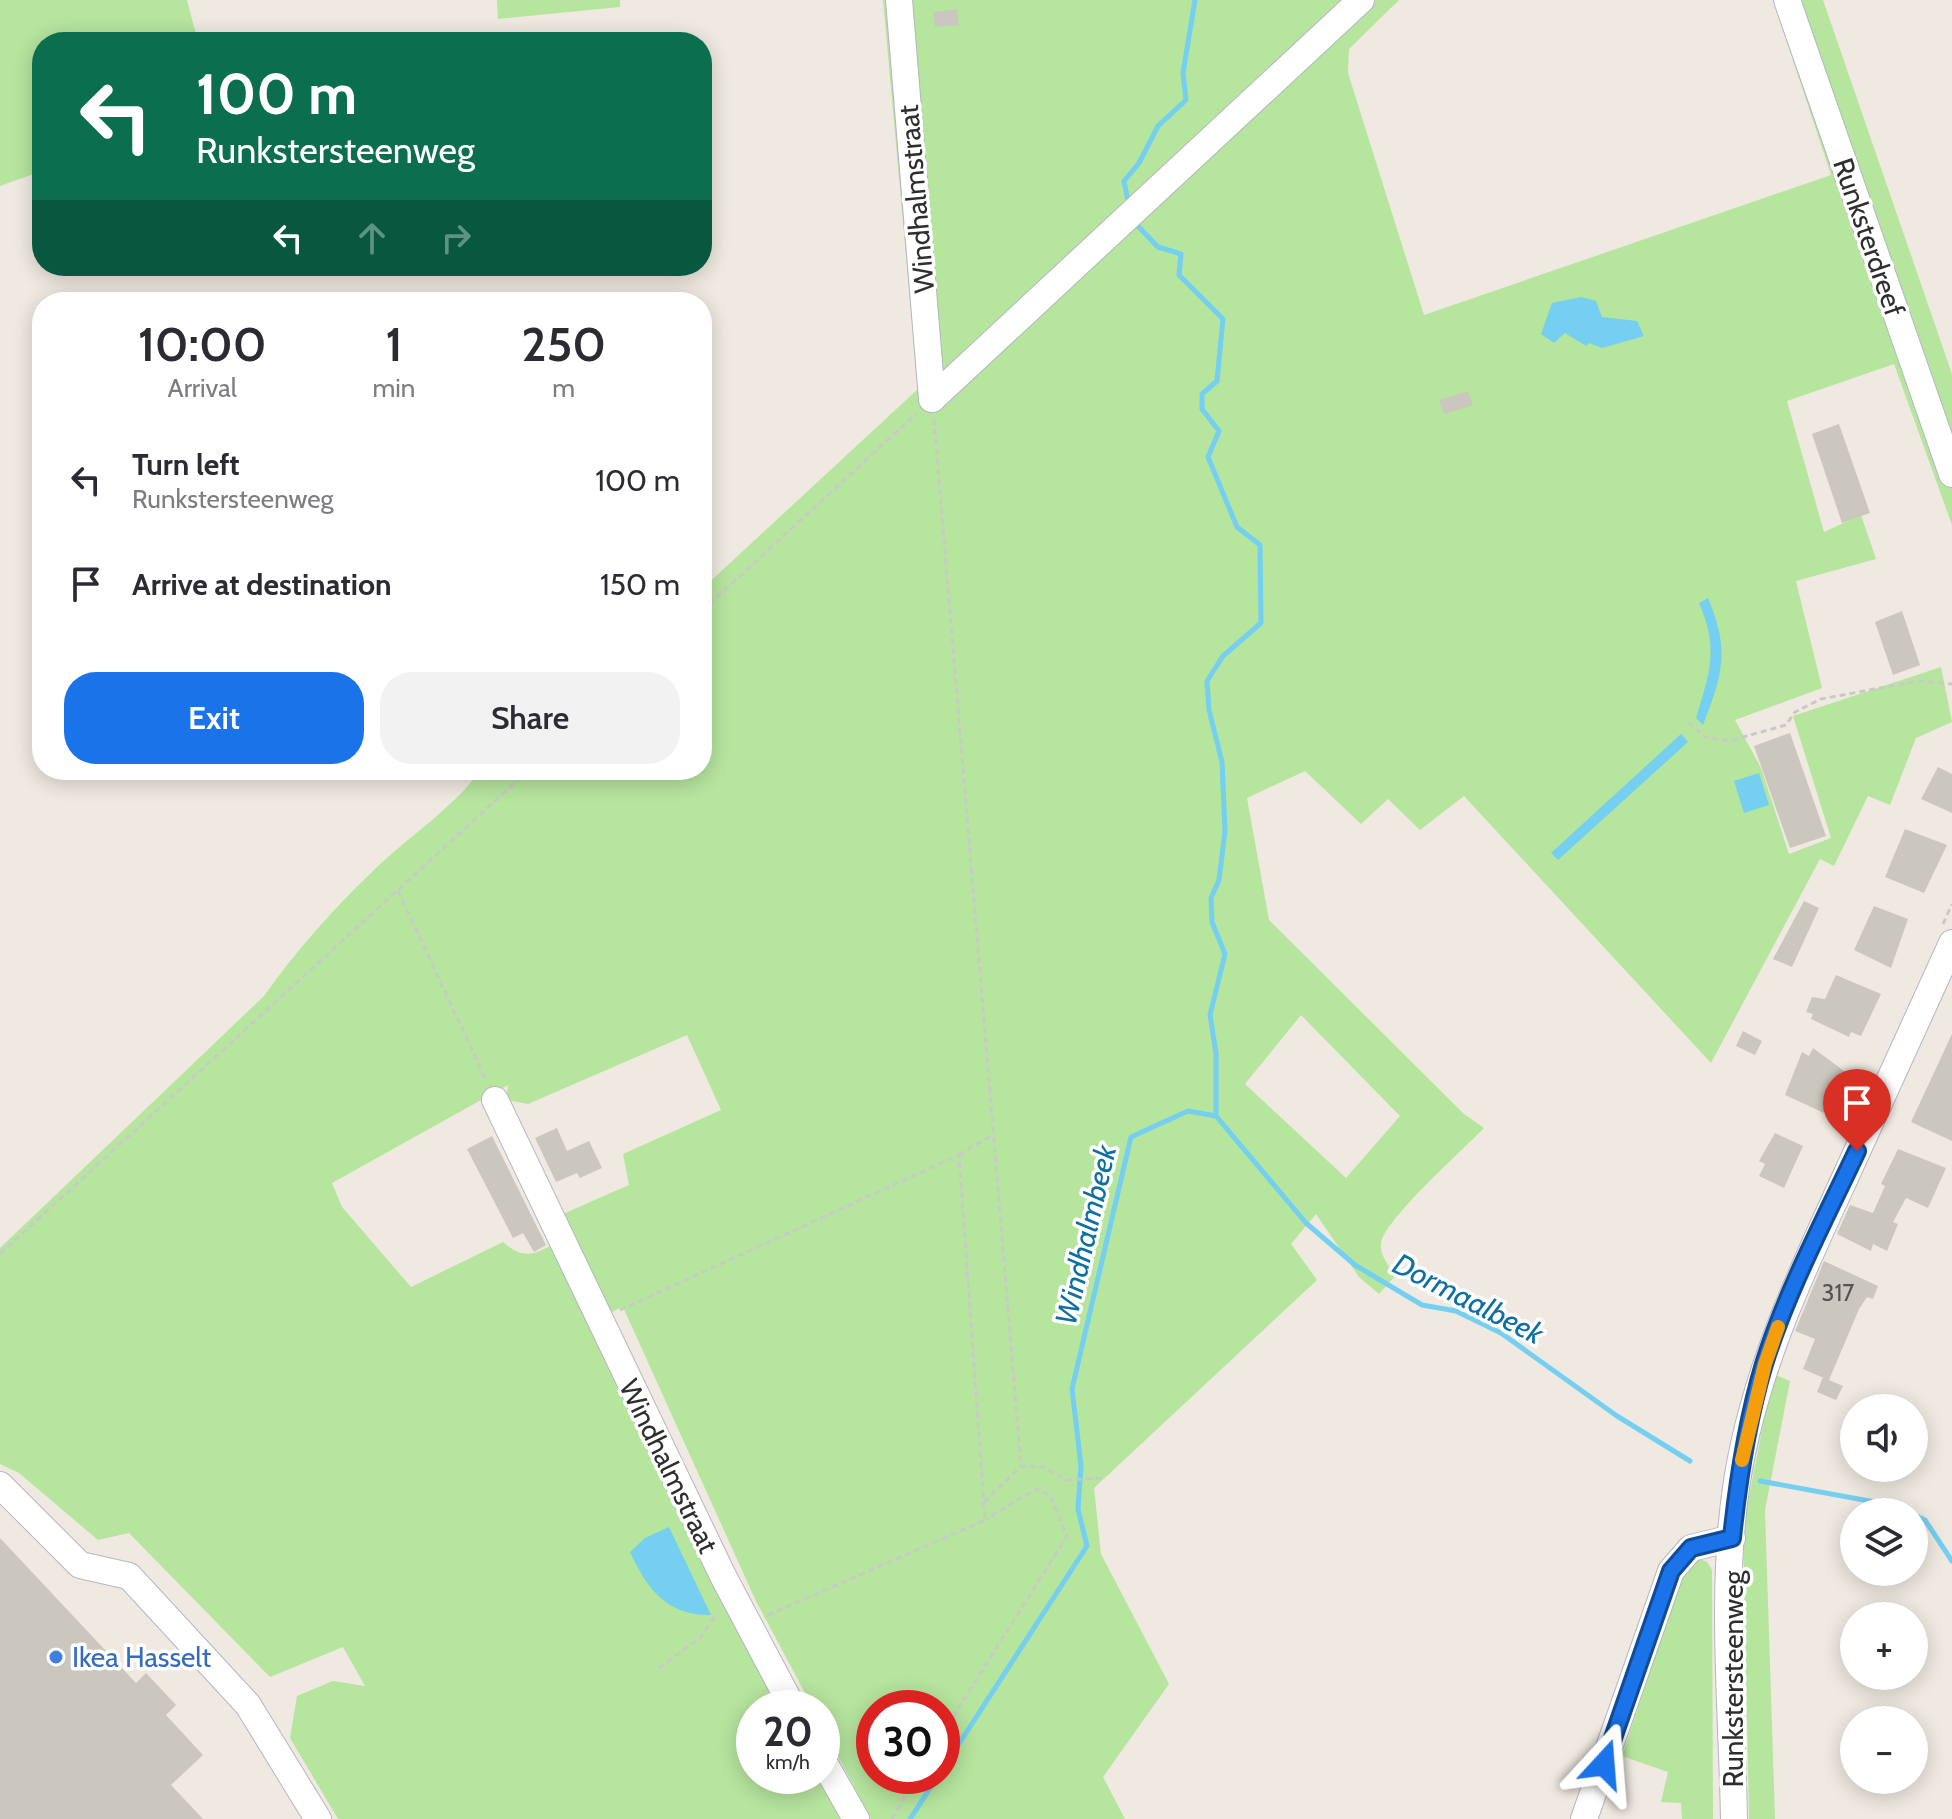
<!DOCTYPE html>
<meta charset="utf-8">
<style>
:root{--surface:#fff;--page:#f2f2f3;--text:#2b2b33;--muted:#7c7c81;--accent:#1a73e8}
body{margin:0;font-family:Cabin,sans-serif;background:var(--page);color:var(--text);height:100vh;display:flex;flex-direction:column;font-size:30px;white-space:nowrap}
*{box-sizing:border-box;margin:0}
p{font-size:26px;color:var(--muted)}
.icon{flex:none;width:44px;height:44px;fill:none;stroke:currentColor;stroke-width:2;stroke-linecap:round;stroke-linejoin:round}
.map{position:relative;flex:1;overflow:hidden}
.details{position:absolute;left:32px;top:292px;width:680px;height:488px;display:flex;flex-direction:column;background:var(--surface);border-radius:32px;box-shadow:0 4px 20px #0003}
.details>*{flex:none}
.hud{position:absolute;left:32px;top:32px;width:680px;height:244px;border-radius:32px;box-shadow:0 4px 20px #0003;background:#0b6e4f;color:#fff;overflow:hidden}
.tools{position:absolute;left:1840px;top:1394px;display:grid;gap:16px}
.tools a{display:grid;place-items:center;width:88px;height:88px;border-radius:50%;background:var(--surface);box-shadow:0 4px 20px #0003;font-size:40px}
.speed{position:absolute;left:736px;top:1690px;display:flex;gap:16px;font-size:40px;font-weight:700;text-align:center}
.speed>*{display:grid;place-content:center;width:104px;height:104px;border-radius:50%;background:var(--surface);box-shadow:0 4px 20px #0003;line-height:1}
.speed small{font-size:20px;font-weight:400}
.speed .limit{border:12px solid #d22;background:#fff;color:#111}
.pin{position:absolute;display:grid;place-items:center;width:68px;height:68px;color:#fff;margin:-82px -34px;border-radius:50% 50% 50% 0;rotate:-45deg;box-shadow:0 0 8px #0007}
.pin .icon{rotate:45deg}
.me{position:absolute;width:88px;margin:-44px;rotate:19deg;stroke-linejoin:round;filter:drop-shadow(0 0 6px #0008)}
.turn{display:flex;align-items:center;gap:28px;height:168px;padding:0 32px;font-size:36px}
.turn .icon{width:104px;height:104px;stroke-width:2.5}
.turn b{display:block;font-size:56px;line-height:68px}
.lanes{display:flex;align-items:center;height:76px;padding:0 32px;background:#0003;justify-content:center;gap:40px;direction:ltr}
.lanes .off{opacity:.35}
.eta{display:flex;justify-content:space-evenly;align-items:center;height:136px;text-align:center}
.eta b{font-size:48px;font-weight:600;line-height:56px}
.action{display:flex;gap:16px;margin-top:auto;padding:16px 32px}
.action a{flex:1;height:92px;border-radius:32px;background:var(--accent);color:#fff;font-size:32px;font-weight:600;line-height:92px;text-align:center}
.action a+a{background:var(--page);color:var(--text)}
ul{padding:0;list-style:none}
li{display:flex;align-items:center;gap:24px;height:104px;padding:0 32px}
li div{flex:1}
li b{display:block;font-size:30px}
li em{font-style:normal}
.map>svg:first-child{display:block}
.green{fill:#b6e59e;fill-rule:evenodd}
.water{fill:#75cff0}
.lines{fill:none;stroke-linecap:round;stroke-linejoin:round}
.stream{stroke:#75cff0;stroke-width:5}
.building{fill:#cbc7bf}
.minor-casing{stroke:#b4b7c1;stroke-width:28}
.path{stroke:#c9c9c9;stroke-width:3;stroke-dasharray:6 4;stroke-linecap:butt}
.minor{stroke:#fff;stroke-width:26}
.route-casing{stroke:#114b97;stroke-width:20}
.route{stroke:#1a73e8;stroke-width:14}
.slow{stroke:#f59e0b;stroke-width:14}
.shop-dot{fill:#3f7fe0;stroke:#fff;stroke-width:3}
.labels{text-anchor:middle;stroke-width:7;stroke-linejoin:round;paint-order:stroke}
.number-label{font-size:24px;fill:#555452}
.street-label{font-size:28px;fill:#2e2e2e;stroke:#fff}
.shop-label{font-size:28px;fill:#366cbe;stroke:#fff;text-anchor:start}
.water-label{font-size:30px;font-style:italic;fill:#0d6fa3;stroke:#fff}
</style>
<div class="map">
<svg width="1952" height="1819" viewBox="0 0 1952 1819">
<rect width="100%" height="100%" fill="#efe9e1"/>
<g class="green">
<polygon points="0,0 187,0 198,42 42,42 42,171 0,186"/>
<polygon points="497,0 620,0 620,7 498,19"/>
<path d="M883,0h516l-50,49 -1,24 76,242 407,-140 -58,-175h50l129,374v151l-58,-161 -107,37 37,131 37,-17 15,44 -80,22 26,107 -87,32 26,48 28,86 42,-16 -38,-122 148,-49 11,55 -36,16 -26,67 -22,-9 -34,70 -14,-7 -109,204 -247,-267 -44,34 -32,-31 -27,25 -56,-53 -58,27 22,122 195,194 20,14c-20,21 -99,91 -103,115 -2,11 8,23 14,33l-16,18 -20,-17 -43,-63 -25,30 26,36 -223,208 7,66 68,130 -66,93 22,42h-254l-49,-93v-18h-9l-58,-109 -132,-292 -23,10 -44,-100 73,-32 -6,-31 98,-44 -34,-75 -159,69 -22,-4 2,-15 -176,98 10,24 69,80 92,-45c17,15 27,15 47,4l-8,-16 7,-3 240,481h-35v68h68l28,43h-512l-48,-81 7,-42 36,-15 32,5 -22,-39 -73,30 -141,-144 -31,7 -79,-67 -19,-9v-216l264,-252c32,-45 69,-87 109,-125 36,-35 78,-61 108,-101h221v-181l216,-200zM1301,1015l99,101 -54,62 -101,-94zM874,1708h68v68h-68z"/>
<polygon points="1773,1374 1790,1381 1765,1510 1775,1819 1749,1819 1743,1527"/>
<polygon points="1697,1558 1707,1562 1712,1570 1713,1819 1682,1819 1681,1803 1661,1802 1668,1772 1622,1756 1684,1568"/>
</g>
<g class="water">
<polygon points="1581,297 1596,301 1602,317 1637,321 1644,336 1602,348 1589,343 1586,346 1565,333 1554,343 1541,334 1552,303"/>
<path d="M1708,598c22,53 15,75 -5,127l-7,-7c14,-46 23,-69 3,-115z"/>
<polygon points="1681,734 1688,742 1558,860 1551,853"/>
<polygon points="1759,773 1769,805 1744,813 1734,781"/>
<path d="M669,1527l42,88c-44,1 -64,-26 -81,-63l15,-14z"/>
</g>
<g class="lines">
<g class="stream">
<polyline points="1129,206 1124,181 1139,163 1158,126 1186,100 1183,73 1195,0"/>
<polyline points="1216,1116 1306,1223 1355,1265 1422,1305 1456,1311 1501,1333 1617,1416 1690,1461"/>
<polyline points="1760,1481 1891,1505 1906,1512"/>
<polyline points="1914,1515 1925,1520 1952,1561"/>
<polyline points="942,1770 1087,1546 1078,1509 1081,1466 1072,1389 1131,1137 1188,1111 1216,1116 1216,1053 1210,1015 1225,954 1212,922 1211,898 1219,880 1225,831 1222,762 1209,710 1207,681 1223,656 1261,623 1260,545 1237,527 1208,457 1219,431 1202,409 1202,394 1217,381 1223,319 1179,275 1181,254 1158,247 1135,223"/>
<polyline points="910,1819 938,1776"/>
</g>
</g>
<g class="building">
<polygon points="957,9 959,25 935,27 933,12"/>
<polygon points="1468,391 1473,405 1444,414 1439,400"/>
<polygon points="1839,424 1870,513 1842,523 1812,434"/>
<polygon points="1902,611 1920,665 1893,675 1875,622"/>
<polygon points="1790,733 1826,836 1790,848 1754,746"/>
<polygon points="1938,767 1952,774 1952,813 1921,799"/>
<polygon points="1905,829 1947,845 1924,893 1885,877"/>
<polygon points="1804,901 1819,908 1792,967 1773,959"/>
<polygon points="1874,906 1908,919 1891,968 1854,950"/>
<polygon points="1836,975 1881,994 1861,1036 1851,1032 1849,1037 1811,1019 1813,1014 1806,1012 1812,997 1825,999"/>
<polygon points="1743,1031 1762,1041 1755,1055 1736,1046"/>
<polygon points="1952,1034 1952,1141 1911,1122"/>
<polygon points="1813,1048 1844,1071 1824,1113 1785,1095 1802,1052 1809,1056"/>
<polygon points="557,1128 567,1151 589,1141 602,1168 580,1178 577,1173 556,1182 535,1138"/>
<polygon points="1775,1133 1803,1146 1784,1188 1759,1176 1765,1164 1759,1161"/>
<polygon points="492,1136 546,1245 534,1252 523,1233 513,1238 467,1149"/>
<polygon points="1898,1149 1946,1168 1928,1208 1906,1198 1893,1222 1898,1224 1887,1251 1873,1244 1871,1251 1837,1234 1850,1205 1873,1213 1885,1186 1881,1184"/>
<polygon points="1824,1261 1878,1286 1873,1299 1867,1297 1859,1309 1829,1380 1843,1386 1836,1400 1817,1392 1823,1377 1826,1379 1803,1369 1815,1339 1795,1331"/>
<polygon points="0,1538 136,1683 146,1673 176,1705 166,1715 203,1755 171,1785 203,1819 0,1819"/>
</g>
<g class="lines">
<defs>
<g id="minor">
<polyline points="899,0 932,399"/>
<polyline points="1787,0 1952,474"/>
<polyline points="932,399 1361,0"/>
<polyline points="495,1100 723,1576 793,1708"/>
<polyline points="0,1485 80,1565 129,1576 248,1705 318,1819"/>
<polyline points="822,1759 856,1819"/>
<polyline points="1584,1819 1671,1571 1691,1548 1732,1538"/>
<path d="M1734,1819c-2,-111 -14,-228 3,-338 17,-108 62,-204 107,-301 36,-79 72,-158 108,-237"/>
</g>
</defs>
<use href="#minor" class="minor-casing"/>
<g class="path">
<polyline points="934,419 1021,1466"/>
<polyline points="702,611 917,413"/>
<polyline points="1688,722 1705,737 1729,741 1786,725 1795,712 1821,699 1918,681 1952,684"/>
<polyline points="398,891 486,1080"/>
<polyline points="1943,924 1952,904"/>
<polyline points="959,1155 990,1136"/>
<polyline points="0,1254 529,770"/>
<polyline points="620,1310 959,1155 985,1520 766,1616"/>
<polyline points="984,1502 1021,1466 1044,1467 1066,1480 1102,1478"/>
<polyline points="659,1668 701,1637 717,1613"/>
<polyline points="942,1734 1067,1536 1050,1495 1036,1489 986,1519"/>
<polyline points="892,1819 917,1776"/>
</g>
<use href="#minor" class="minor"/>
</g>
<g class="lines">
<defs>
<path id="route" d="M1604,1764l67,-193 20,-23 41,-10c6,-58 15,-117 32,-174 23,-73 60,-143 93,-213"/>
</defs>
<use href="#route" class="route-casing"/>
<use href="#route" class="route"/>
<polyline class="slow" points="1742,1460 1765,1364 1778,1327"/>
</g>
<circle class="shop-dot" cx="56" cy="1657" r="8"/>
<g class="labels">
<g class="number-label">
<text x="1838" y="1301">317</text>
</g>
<g class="street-label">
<text transform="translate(916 199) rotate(-95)" y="10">Windhalmstraat</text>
<text transform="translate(1869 237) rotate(71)" y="10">Runksterdreef</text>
<text transform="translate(669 1466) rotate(64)" y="10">Windhalmstraat</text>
<text transform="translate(1733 1679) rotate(-90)" y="10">Runkstersteenweg</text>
</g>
<g class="shop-label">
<text x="72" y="1667">Ikea Hasselt</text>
</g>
<g class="water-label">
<text transform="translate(1086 1235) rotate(-77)" y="10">Windhalmbeek</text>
<text transform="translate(1468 1299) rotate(27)" y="10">Dormaalbeek</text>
</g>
</g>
</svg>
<div class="tools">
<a><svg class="icon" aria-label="sound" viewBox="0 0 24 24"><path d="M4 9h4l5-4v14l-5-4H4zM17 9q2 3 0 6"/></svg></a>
<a><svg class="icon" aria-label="layers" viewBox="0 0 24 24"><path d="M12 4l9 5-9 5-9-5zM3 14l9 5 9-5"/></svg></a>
<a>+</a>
<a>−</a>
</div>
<div class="speed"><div>20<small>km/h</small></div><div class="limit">30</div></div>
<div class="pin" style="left:1857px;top:1151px;background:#d93025"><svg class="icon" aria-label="arrive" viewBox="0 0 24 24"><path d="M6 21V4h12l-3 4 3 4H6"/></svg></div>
<svg class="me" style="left:1604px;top:1764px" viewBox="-20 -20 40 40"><path d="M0-17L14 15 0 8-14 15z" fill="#1a73e8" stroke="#fff" stroke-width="4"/></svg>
<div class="hud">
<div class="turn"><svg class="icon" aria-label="left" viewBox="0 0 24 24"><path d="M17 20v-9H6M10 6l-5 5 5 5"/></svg><div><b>100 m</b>Runkstersteenweg</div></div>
<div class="lanes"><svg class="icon" aria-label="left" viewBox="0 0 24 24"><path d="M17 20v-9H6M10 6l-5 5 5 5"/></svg><svg class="icon off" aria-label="ahead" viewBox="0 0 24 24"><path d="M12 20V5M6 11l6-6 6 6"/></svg><svg class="icon off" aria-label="right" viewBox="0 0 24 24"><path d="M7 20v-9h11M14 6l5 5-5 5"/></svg></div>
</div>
<section class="details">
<div class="eta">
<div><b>10:00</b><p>Arrival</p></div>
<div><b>1</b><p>min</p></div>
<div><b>250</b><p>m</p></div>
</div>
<ul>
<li><svg class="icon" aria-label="left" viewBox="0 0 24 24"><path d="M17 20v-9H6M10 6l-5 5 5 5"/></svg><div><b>Turn left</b><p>Runkstersteenweg</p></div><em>100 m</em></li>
<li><svg class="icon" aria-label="arrive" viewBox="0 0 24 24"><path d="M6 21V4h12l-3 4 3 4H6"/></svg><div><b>Arrive at destination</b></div><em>150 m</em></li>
</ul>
<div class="action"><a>Exit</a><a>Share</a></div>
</section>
</div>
